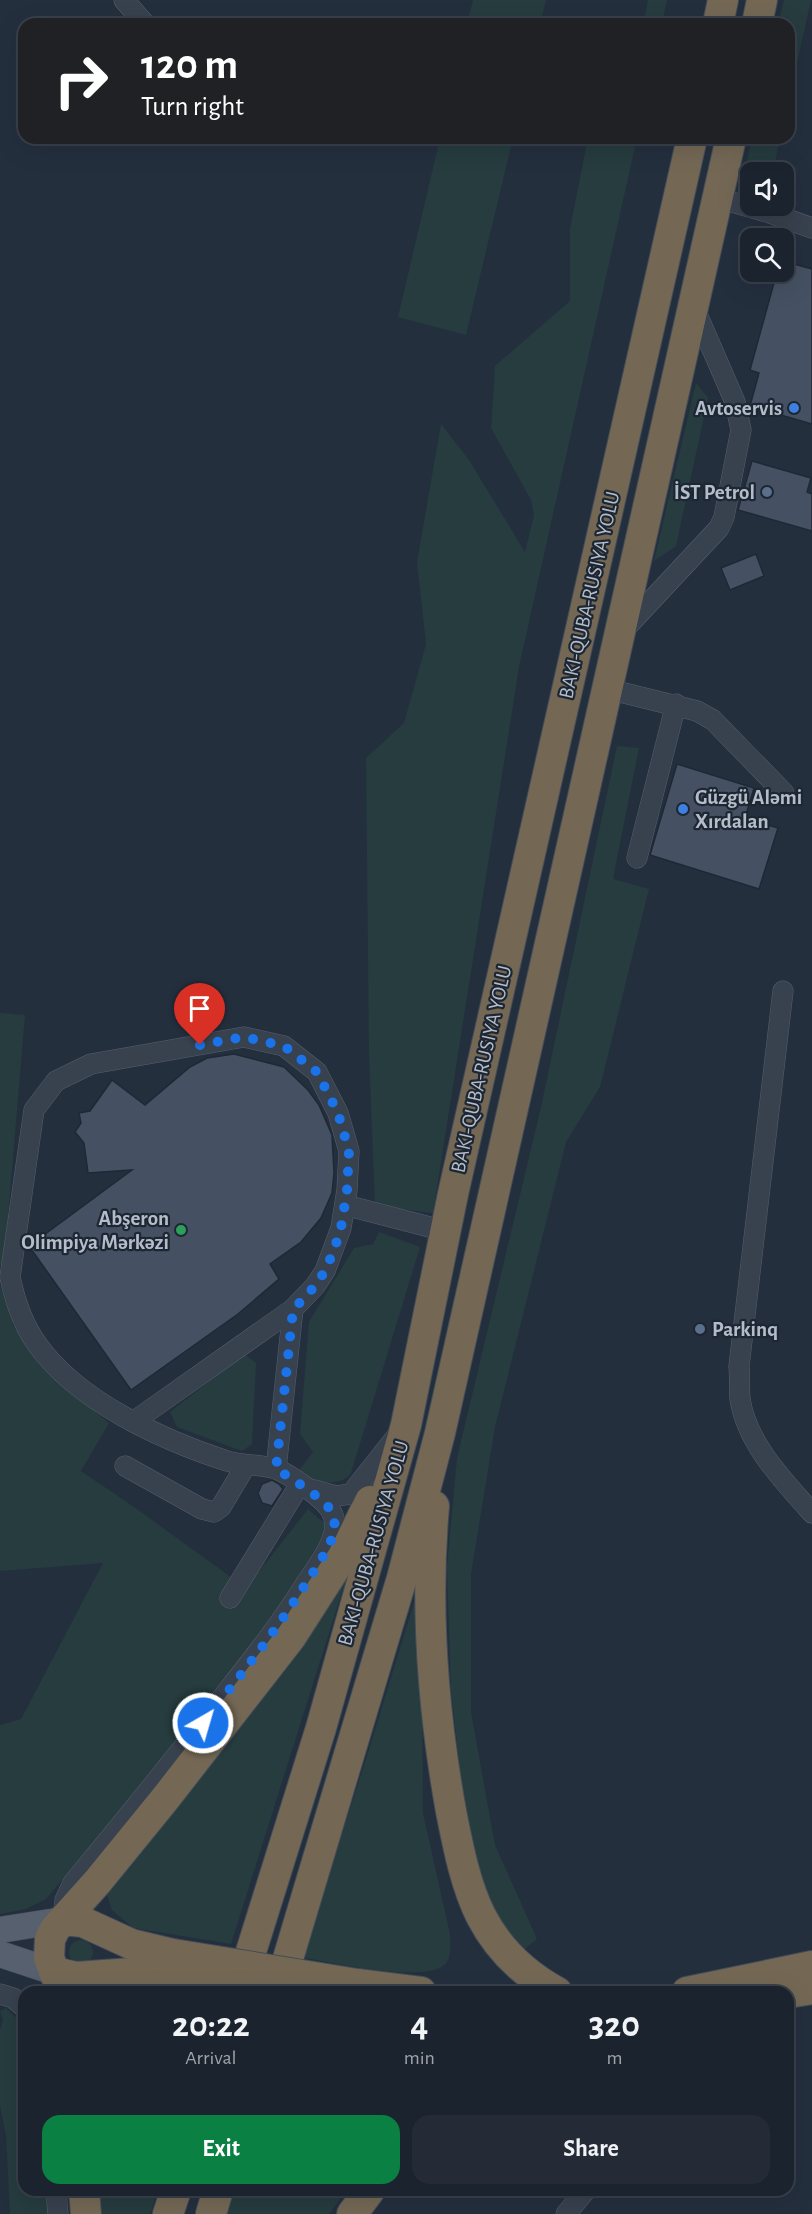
<!DOCTYPE html>
<meta charset="utf-8">
<style>
:root{--surface:#1b232e;--page:#242b36;--text:#f1f3f6;--muted:#a0a4aa;--line:#39404a;--accent:#0b8043}
body{margin:0;font-family:"Alegreya Sans",sans-serif;background:var(--page);color:var(--text);height:100vh;display:flex;flex-direction:column;font-size:22px;white-space:nowrap}
*{box-sizing:border-box;margin:0}
p{font-size:20px;color:var(--muted)}
.icon{flex:none;width:33px;height:33px;fill:none;stroke:currentColor;stroke-width:2;stroke-linecap:round;stroke-linejoin:round}
.map{position:relative;flex:1;overflow:hidden}
.panel{position:absolute;left:18px;top:1986px;width:776px;height:210px;display:flex;flex-direction:column;background:var(--surface);border-radius:18px;box-shadow:0 6px 24px #0002,0 0 0 2px var(--line)}
.panel>*{flex:none}
.banner{position:absolute;left:18px;top:18px;width:777px;height:126px;border-radius:18px;box-shadow:0 6px 24px #0002,0 0 0 2px var(--line);background:#202124;color:#fff;overflow:hidden}
.controls{position:absolute;left:740px;top:162px;display:grid;gap:12px}
.controls a{display:grid;place-items:center;width:54px;height:54px;border-radius:12px;background:var(--surface);box-shadow:0 6px 24px #0002,0 0 0 2px var(--line);font-size:30px}
.pin{position:absolute;display:grid;place-items:center;width:51px;height:51px;color:#fff;margin:-62px -26px;border-radius:50% 50% 50% 0;rotate:-45deg;box-shadow:0 0 6px #0007}
.pin .icon{rotate:45deg}
.me{position:absolute;width:66px;margin:-33px;rotate:38deg;stroke-linejoin:round;filter:drop-shadow(0 0 4px #0008)}
.turn{display:flex;align-items:center;gap:21px;height:126px;padding:0 24px;font-size:27px}
.turn .icon{width:78px;height:78px;stroke-width:2.5}
.turn b{display:block;font-size:42px;line-height:51px}
.eta{display:flex;justify-content:space-evenly;align-items:center;height:102px;text-align:center}
.eta b{font-size:36px;font-weight:700;line-height:42px}
.cta{display:flex;gap:12px;margin-top:auto;padding:12px 24px}
.cta a{flex:1;height:69px;border-radius:18px;background:var(--accent);color:#fff;font-size:24px;font-weight:700;line-height:69px;text-align:center}
.cta a+a{background:var(--page);color:var(--text)}
.map>svg:first-child{display:block}
.green{fill:#263c3f}
.building{fill:#455162;stroke:#1f2835;stroke-width:1.5}
.lines{fill:none;stroke-linecap:round;stroke-linejoin:round}
.minor-casing{stroke:#565f6c;stroke-width:21}
.major-casing{stroke:#414a57;stroke-width:27}
.highway-casing{stroke:#434c59;stroke-width:32}
.minor{stroke:#38414e;stroke-width:20}
.major{stroke:#56606e;stroke-width:26}
.highway{stroke:#746855;stroke-width:30}
.highway-bridge-casing{stroke:#434c59;stroke-width:32;stroke-linecap:butt}
.highway-bridge{stroke:#746855;stroke-width:30}
.route{stroke:#1a73e8;stroke-width:10;stroke-dasharray:0 18}
.shop-dot{fill:#3f7fe0;stroke:#1d2633;stroke-width:2}
.service-dot{fill:#5c6f8a;stroke:#1d2633;stroke-width:2}
.leisure-dot{fill:#2e9e5b;stroke:#1d2633;stroke-width:2}
.labels{text-anchor:middle;stroke-width:4.5;stroke-linejoin:round;paint-order:stroke}
.poi-label{font-size:21px;font-weight:bold;fill:#b4bcc9;stroke:#1d2633;text-anchor:end}
.street-label{font-size:21px;fill:#b4bcc9;stroke:#1d2633}
</style>
<div class="map">
<svg width="812" height="2214" viewBox="0 0 812 2214">
<rect width="100%" height="100%" fill="#242f3e"/>
<g class="green">
<polygon points="473,0 546,0 540,24 467,24"/>
<polygon points="648,0 667,0 662,24 643,24"/>
<polygon points="784,0 811,0 789,99 789,24 778,24"/>
<polygon points="440,138 513,138 466,335 398,317"/>
<polygon points="588,138 637,138 519,667 433,1213 375,1206 369,1053 366,758 404,723 426,644 417,562 441,424 469,460 525,552 534,515 531,500 491,428 495,366 570,301 570,229"/>
<polygon points="752,138 780,138 773,172 750,172 750,192 741,189"/>
<polygon points="696,383 708,398 676,546 654,561"/>
<polygon points="617,746 639,748 613,879 649,889 600,1087 566,1142 495,1427 471,1574 471,1712 495,1845 537,1939 521,1952 503,1927 479,1883 463,1796 451,1690 447,1567 457,1458 541,1107"/>
<polygon points="0,1013 25,1015 4,1265 0,1265"/>
<path d="M379,1232l41,15 -69,226c-12,17 -38,6 -56,3l18,-24 -13,-18 9,-112 45,-74 19,-4z"/>
<polygon points="0,1285 13,1325 45,1370 109,1423 81,1471 134,1507 246,1588 308,1509 329,1527 288,1598 247,1654 77,1863 46,1899 26,1909 0,1914 0,1725 21,1719 103,1563 0,1571"/>
<polygon points="244,1354 256,1363 252,1444 242,1451 177,1427 170,1412"/>
<polygon points="347,1576 231,1944 133,1928 112,1910 105,1890"/>
<path d="M421,1580l2,233 27,121c0,9 2,19 -3,28 -17,24 -118,0 -146,-5l62,-188z"/>
<circle cx="81" cy="1952" r="12"/>
<polygon points="6,2008 24,2025 24,2190 48,2190 49,2214 10,2214 6,2136 0,2105 0,2029 3,2021 0,2011"/>
<polygon points="98,2190 158,2190 150,2214 100,2214"/>
<polygon points="233,2190 347,2190 329,2214 226,2214"/>
</g>
<g class="building">
<polygon points="783,261 812,269 812,424 750,406 759,373 750,370 777,272 783,272"/>
<polygon points="752,461 811,478 807,492 812,494 812,531 738,510"/>
<polygon points="756,554 764,576 730,590 721,568"/>
<polygon points="677,764 754,788 745,818 778,828 759,889 650,855"/>
<polygon points="234,1054 284,1067 308,1090 319,1105 332,1135 334,1173 332,1193 321,1218 301,1242 270,1264 279,1279 238,1314 131,1390 29,1246 132,1170 88,1173 84,1143 75,1132 81,1123 79,1113 90,1111 112,1080 145,1105 190,1067 207,1058"/>
<polygon points="272,1480 279,1484 283,1489 272,1506 262,1503 258,1493 262,1484"/>
</g>
<g class="lines">
<defs>
<g id="minor">
<polyline points="124,0 145,24"/>
<polyline points="718,198 770,213 812,228"/>
<polyline points="621,633 719,528 724,517 741,430 735,402 693,305"/>
<polyline points="608,689 697,711 713,720 784,793"/>
<polyline points="637,858 676,704"/>
<path d="M783,991l-44,375c1,11 0,22 1,33 7,45 43,81 72,114"/>
<polyline points="345,1205 445,1231"/>
<polyline points="125,1466 202,1509 214,1512 221,1507 246,1465"/>
<polyline points="276,1469 293,1309"/>
<polyline points="314,1490 336,1496 351,1494 396,1437"/>
<polyline points="230,1598 300,1484"/>
<path d="M64,1917l1,-17 8,-17c48,-58 96,-117 142,-176 32,-41 64,-80 91,-124 11,-16 27,-37 29,-56 0,-6 -2,-13 -5,-18 -8,-11 -40,-35 -54,-40 -14,-5 -33,-3 -49,-8 -65,-21 -150,-60 -190,-117 -14,-19 -22,-43 -27,-67l24,-167 22,-29 35,-17 153,-27 40,9 33,26 21,41 11,38 -2,39 -6,38 -16,43 -10,15 -22,23 -160,113"/>
<polyline points="0,1994 13,1998 24,2007"/>
<polyline points="56,2190 58,2214"/>
<polyline points="566,2214 586,2190"/>
</g>
<g id="major">
<polyline points="0,1930 63,1920"/>
<polyline points="0,1954 54,1972"/>
</g>
<g id="highway">
<polyline points="718,24 723,0"/>
<polyline points="757,24 762,0"/>
<path d="M434,1506c-9,101 -1,205 17,305 7,35 14,73 30,105 17,33 43,58 76,76"/>
<polyline points="63,1920 83,1922 131,1944 173,1954"/>
<polyline points="54,1972 76,1977 132,1973 168,1975"/>
<polyline points="357,1984 421,1992"/>
<polyline points="239,1990 321,1728 406,1425 453,1194 692,138"/>
<polyline points="62,1992 49,1958 50,1939 55,1929 98,1881 164,1800 291,1637 343,1556 370,1501"/>
<polyline points="278,1992 402,1578 440,1433 731,138"/>
<polyline points="687,1992 812,1966"/>
<polyline points="788,1993 812,1989"/>
<polyline points="84,2190 86,2214"/>
<polyline points="168,2214 176,2190"/>
<polyline points="211,2214 218,2190"/>
<polyline points="352,2214 370,2190"/>
</g>
</defs>
<use href="#minor" class="minor-casing"/>
<use href="#major" class="major-casing"/>
<use href="#highway" class="highway-casing"/>
<use href="#minor" class="minor"/>
<use href="#major" class="major"/>
<use href="#highway" class="highway"/>
<defs>
<g id="highway-bridge">
<polyline points="173,1954 357,1984"/>
<polyline points="168,1975 276,1992"/>
</g>
</defs>
<use href="#highway-bridge" class="highway-bridge-casing"/>
<use href="#highway-bridge" class="highway-bridge"/>
</g>
<g class="lines">
<path class="route" d="M200,1045l44,-8 40,9 33,26 21,41 11,38 -2,39 -6,38 -7,22 -9,21 -10,15 -22,24 -17,159c13,8 51,31 57,45 2,7 2,15 0,22 -7,18 -19,35 -30,52 -30,47 -65,91 -100,135"/>
</g>
<g class="shop-dot">
<circle cx="794" cy="408" r="6"/>
<circle cx="683" cy="809" r="6"/>
</g>
<g class="service-dot">
<circle cx="767" cy="492" r="6"/>
<circle cx="700" cy="1329" r="6"/>
</g>
<circle class="leisure-dot" cx="181" cy="1230" r="6"/>
<g class="labels">
<g class="poi-label">
<text x="782" y="415">Avtoservis</text>
<text x="755" y="499">İST Petrol</text>
<text x="695" y="804" text-anchor="start">Güzgü Aləmi<tspan x="695" dy="24">Xırdalan</tspan></text>
<text x="169" y="1225">Abşeron<tspan x="169" dy="24">Olimpiya Mərkəzi</tspan></text>
<text x="712" y="1336" text-anchor="start">Parkinq</text>
</g>
<g class="street-label">
<text transform="translate(589 595) rotate(-77)" y="7">BAKI-QUBA-RUSIYA YOLU</text>
<text transform="translate(481 1069) rotate(-77)" y="7">BAKI-QUBA-RUSIYA YOLU</text>
<text transform="translate(373 1543) rotate(-74)" y="7">BAKI-QUBA-RUSIYA YOLU</text>
</g>
</g>
</svg>
<div class="controls">
<a><svg class="icon" aria-label="sound" viewBox="0 0 24 24"><path d="M4 9h4l5-4v14l-5-4H4zM17 9q2 3 0 6"/></svg></a>
<a><svg class="icon" aria-label="search" viewBox="0 0 24 24"><circle cx="10" cy="10" r="6"/><path d="M15 15l6 6"/></svg></a>
</div>
<div class="pin" style="left:200px;top:1045px;background:#d93025"><svg class="icon" aria-label="arrive" viewBox="0 0 24 24"><path d="M6 21V4h12l-3 4 3 4H6"/></svg></div>
<svg class="me" style="left:203px;top:1723px" viewBox="-20 -20 40 40"><circle r="17" fill="#1a73e8" stroke="#fff" stroke-width="3"/><path d="M0-11L8 9 0 5-8 9z" fill="#fff"/></svg>
<div class="banner">
<div class="turn"><svg class="icon" aria-label="right" viewBox="0 0 24 24"><path d="M7 20v-9h11M14 6l5 5-5 5"/></svg><div><b>120 m</b>Turn right</div></div>
</div>
<section class="panel">
<div class="eta">
<div><b>20:22</b><p>Arrival</p></div>
<div><b>4</b><p>min</p></div>
<div><b>320</b><p>m</p></div>
</div>
<div class="cta"><a>Exit</a><a>Share</a></div>
</section>
</div>
